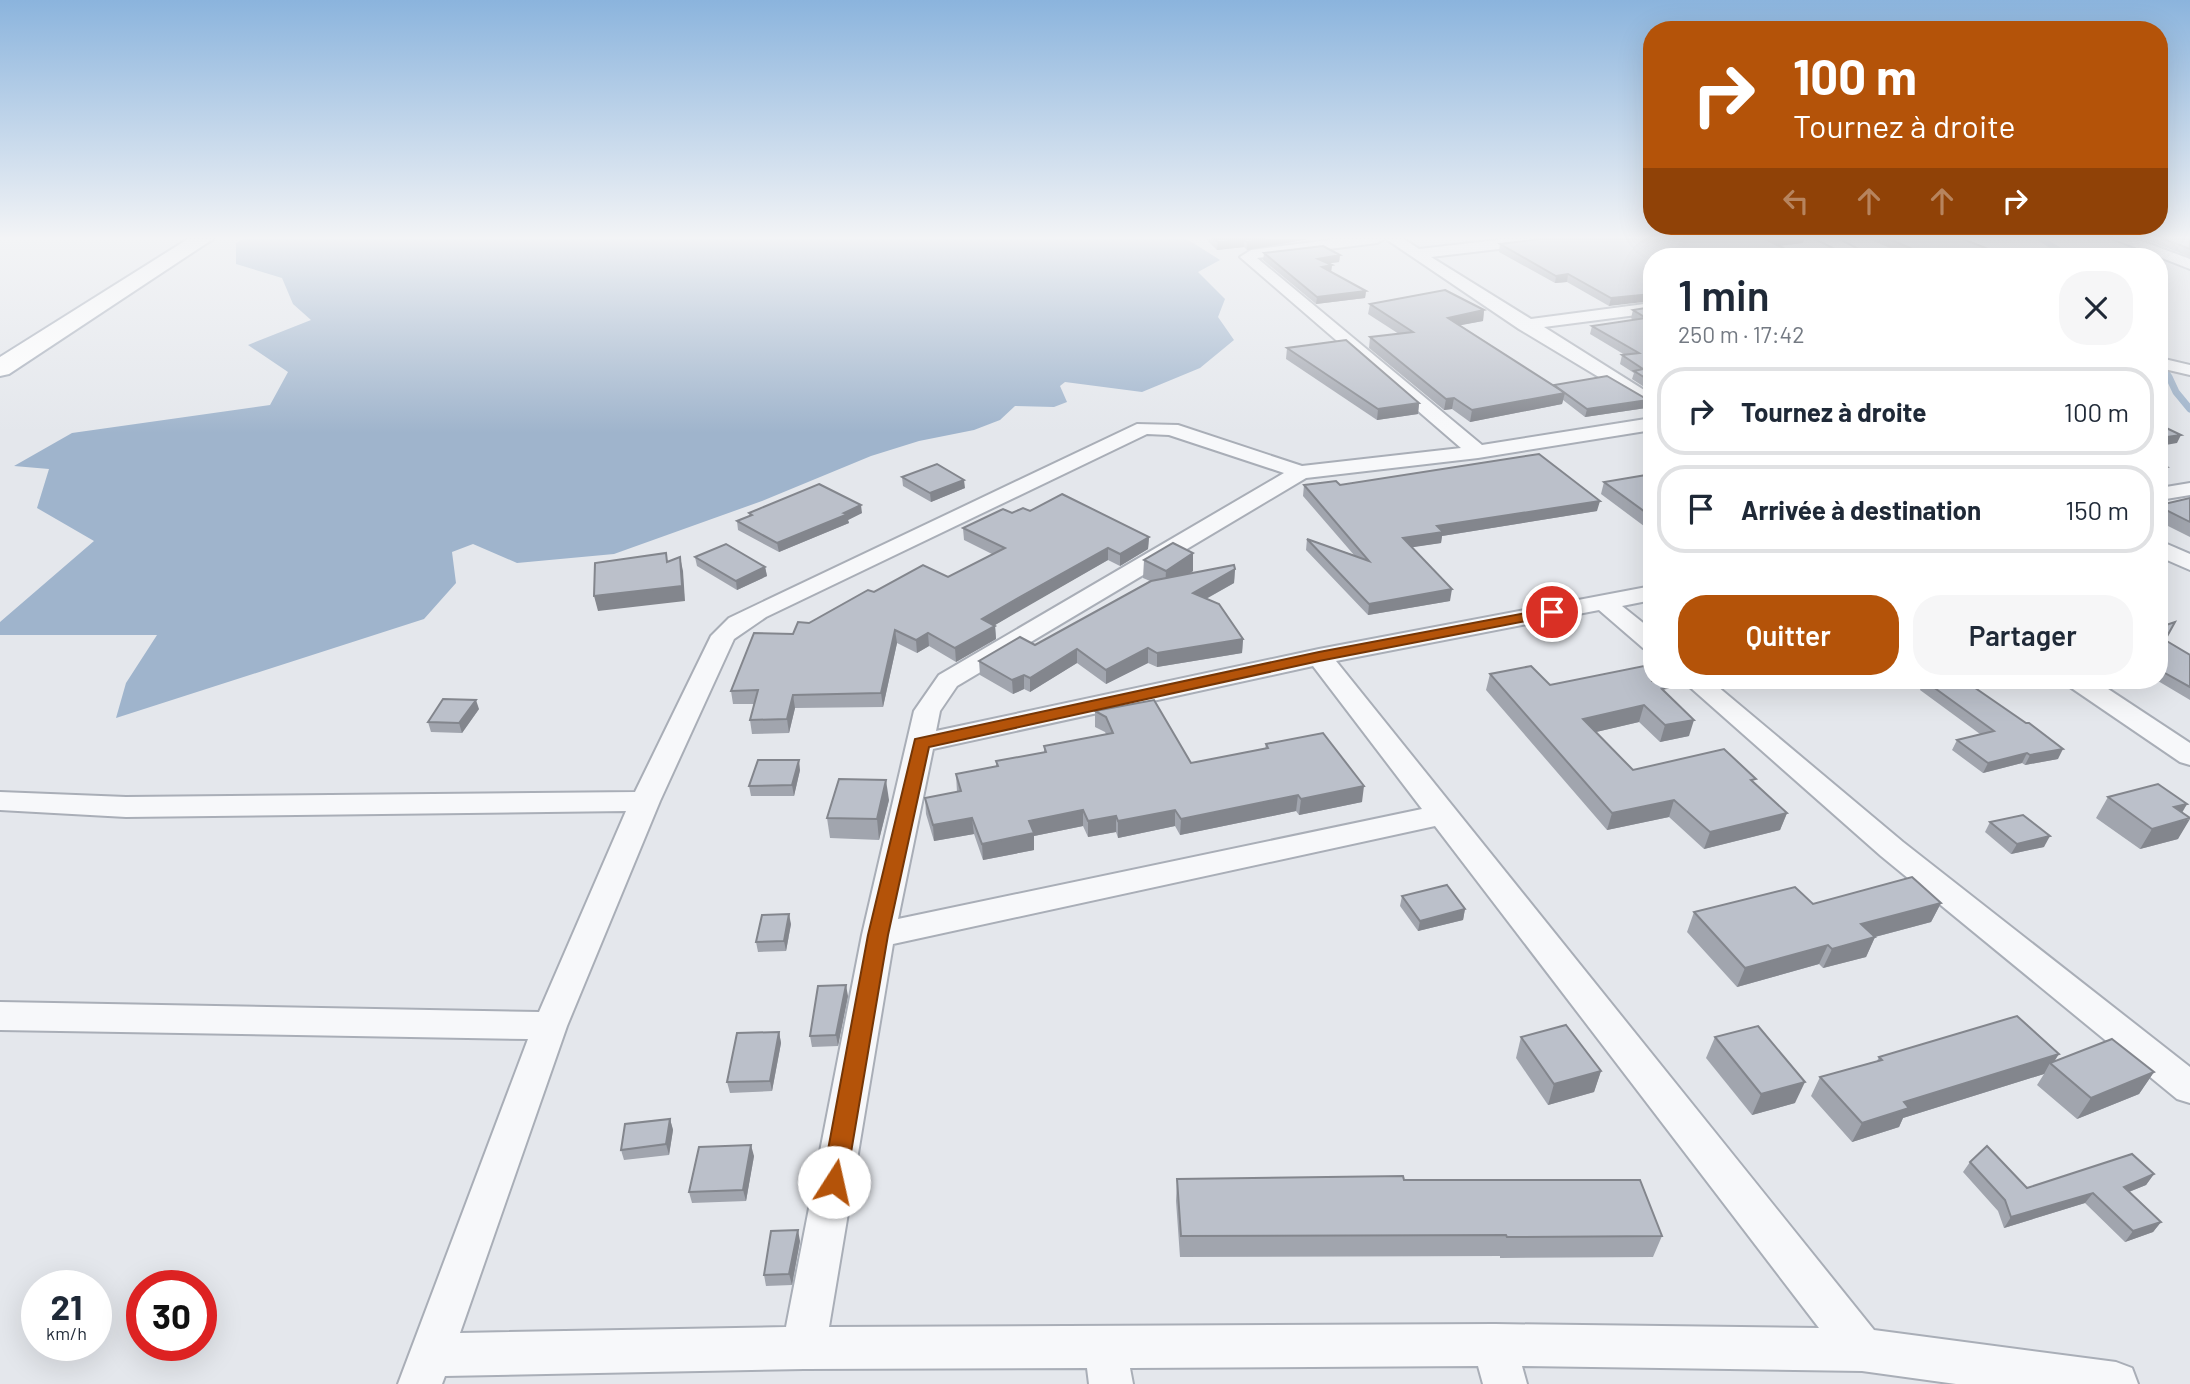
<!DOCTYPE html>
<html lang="fr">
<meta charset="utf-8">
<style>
:root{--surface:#fff;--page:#f6f6f7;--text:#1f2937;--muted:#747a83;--line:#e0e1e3;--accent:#b45309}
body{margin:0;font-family:Barlow,sans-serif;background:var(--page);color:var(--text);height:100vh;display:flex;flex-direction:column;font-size:26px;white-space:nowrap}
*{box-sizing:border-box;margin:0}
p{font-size:23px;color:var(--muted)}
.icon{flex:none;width:38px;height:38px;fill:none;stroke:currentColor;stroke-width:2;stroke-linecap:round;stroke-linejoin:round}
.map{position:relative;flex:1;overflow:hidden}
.details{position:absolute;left:1643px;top:248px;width:525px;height:441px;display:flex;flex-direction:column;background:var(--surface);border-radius:28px;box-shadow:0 7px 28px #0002}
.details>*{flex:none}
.banner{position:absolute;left:1643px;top:21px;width:525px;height:214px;border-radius:28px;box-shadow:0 7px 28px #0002;background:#b45309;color:#fff;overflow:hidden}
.speed{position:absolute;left:21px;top:1270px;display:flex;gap:14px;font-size:35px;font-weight:700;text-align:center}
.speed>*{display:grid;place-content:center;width:91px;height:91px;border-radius:50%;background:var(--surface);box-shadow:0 7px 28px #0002;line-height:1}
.speed small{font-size:18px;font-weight:400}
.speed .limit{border:10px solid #d22;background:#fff;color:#111}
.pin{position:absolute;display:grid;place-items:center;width:60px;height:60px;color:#fff;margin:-30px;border:4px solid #fff;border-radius:50%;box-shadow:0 2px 7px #0007}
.me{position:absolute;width:77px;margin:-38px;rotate:10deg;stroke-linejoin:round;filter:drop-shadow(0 0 5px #0008)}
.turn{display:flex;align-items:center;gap:24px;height:147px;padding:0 35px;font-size:32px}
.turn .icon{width:91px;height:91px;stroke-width:2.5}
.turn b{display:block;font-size:49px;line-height:60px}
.lanes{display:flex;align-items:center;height:66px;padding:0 35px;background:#0003;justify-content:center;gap:35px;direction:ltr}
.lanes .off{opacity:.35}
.round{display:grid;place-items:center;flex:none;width:74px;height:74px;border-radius:28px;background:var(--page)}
.headline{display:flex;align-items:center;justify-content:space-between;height:119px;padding:0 35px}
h1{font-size:42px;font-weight:600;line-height:52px}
.cta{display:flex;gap:14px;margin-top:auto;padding:14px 35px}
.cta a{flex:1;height:80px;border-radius:28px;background:var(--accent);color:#fff;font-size:28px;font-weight:600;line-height:80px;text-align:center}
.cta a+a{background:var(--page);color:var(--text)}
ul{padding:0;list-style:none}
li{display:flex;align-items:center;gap:21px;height:88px;margin:0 14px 10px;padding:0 21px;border:4px solid var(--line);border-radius:28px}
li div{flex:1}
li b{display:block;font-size:26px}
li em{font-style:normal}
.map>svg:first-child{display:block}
.water{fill:#9fb4cc}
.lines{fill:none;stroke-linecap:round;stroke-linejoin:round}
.stream-far1{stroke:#9fb4cc;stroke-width:6}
.stream{stroke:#9fb4cc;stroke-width:7}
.street-casing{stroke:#a9aeb7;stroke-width:4}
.primary-casing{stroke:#a3abb8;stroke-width:4}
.street{fill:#f7f8fa;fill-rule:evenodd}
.primary{fill:#fff;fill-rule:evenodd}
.wall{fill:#a1a5ae}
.shaded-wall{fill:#83868d}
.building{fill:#bbc0ca;stroke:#83868d;stroke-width:2}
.route{fill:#b45309;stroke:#753606;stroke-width:2}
</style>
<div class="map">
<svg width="2190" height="1384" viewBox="0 0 2190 1384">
<rect width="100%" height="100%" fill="#e4e7ec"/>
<polygon class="water" points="243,239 1187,239 1220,260 1198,272 1225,299 1218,317 1234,340 1200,368 1142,392 1065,382 1060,386 1067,402 1054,407 1015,406 1000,420 974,430 919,441 871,456 762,501 614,554 517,563 473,544 452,552 456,583 424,619 116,718 126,683 157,635 0,635 0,622 94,541 37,508 49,469 14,466 72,433 270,405 288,372 248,345 311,320 293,304 282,278 236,264 236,243"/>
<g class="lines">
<g class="stream-far1">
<polyline points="2041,239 2070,257"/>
<polyline points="2160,358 2170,379"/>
</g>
<polyline class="stream" points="2169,377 2176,392 2190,409"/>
<defs>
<g id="street">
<path d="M1337,239h47l-7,4 -120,15 225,187 170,-27v12l-174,28 -172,20 -349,208 -17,25 -4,20 383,-82 333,-63v14l-30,6 30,24v20l-9,-2 -44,-38 -263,51 538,669 242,32 16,6 6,16h-182l-94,-13 -340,-5 5,18h-44l-5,-18 -348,2 3,16h-44l-2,-16 -283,1 -359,7 -3,8h-44l130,-345 -528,-9v-28l539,10 87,-201 -500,6 -126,-7v-18l126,5 509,-5 76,-156 18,-18 408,-194 41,1 124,41 159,-18 -221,-191 11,-7zM1147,434l22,1 115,38 -345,202 -25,36 -52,224 -76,392 -326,6 107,-307 93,-225 74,-162 32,-22zM1313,666l109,143 -524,110 35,-170zM1435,826l384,502 -324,-4 -666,3 64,-383z"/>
<polygon points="1386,239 1404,239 1419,249 1506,239 1555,239 1548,243 1431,257 1531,319 1652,303 1652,313 1544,327 1652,395 1652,409 1519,329"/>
<polygon points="1817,239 1837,239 1872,257 1853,257"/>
<polygon points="2114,239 2136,239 2190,259 2190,269"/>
<polygon points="2160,358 2190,365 2190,375 2160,368"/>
<polygon points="2190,483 2190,495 2160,500 2160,488"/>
<polygon points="2160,541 2190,554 2190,570 2160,557"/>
<polygon points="1683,681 1711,681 1903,842 2190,1067 2190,1103 2177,1099 1881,856"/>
<polygon points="2066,681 2096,681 2190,743 2190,765 2180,762 2070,687"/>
</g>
<polygon id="primary" points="188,239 213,239 9,374 0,376 0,357"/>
</defs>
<use href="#street" class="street-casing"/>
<use href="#primary" class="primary-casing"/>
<use href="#street" class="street"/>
<use href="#primary" class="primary"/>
</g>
<g class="wall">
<polygon points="1206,239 1309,239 1247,250 1244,247 1217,250"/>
<polygon points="1869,239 1963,239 2008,257 1911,257"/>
<polygon points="2145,239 2190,239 2190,257"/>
<polygon points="1803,243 1779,246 1609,306 1567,282 1555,283 1499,252 1500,244"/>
<polygon points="1264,253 1340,255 1339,262 1329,263 1332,265 1331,272 1366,291 1365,298 1316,304 1263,260"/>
<polygon points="1370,304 1484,310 1483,321 1460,325 1554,386 1554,385 1648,400 1646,408 1585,417 1563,400 1562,404 1470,422 1452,409 1444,410 1369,348 1370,337 1399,334 1368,314"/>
<polygon points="1652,307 1652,392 1632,379 1634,373 1620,364 1622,355 1625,355 1590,334 1592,326 1633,320 1631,318 1633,310"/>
<polygon points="1287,348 1419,403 1418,414 1377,420 1286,359"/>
<polygon points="1652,474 1652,532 1601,494 1604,482"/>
<polygon points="902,477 965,488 931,502 903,486"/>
<polygon points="1304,485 1340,485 1597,511 1442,536 1441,543 1411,547 1450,601 1368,615 1306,550 1307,539 1354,555 1303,496"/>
<polygon points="2190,498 2190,537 2160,522 2160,505"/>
<polygon points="1030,511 1149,537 1148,549 1120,566 1108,560 1018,611 995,625 996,639 956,662 929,646 917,653 897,643 883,707 795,708 789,733 752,734 750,720 754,704 733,704 731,691 793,634 809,623 874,592 948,577 992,554 964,540 963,528 1012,513"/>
<polygon points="749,513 862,513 848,520 849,523 779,552 738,530 737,521 750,516"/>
<polygon points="695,557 765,567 767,576 737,590 697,566"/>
<polygon points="1144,560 1193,571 1189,574 1235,569 1234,583 1206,599 1243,639 1242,653 1157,667 1148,663 1106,684 1077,663 1030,692 1024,689 1013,694 980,675 979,661 1035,645 1150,581 1143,578"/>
<polygon points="2160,627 2165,640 2190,655 2190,700 2158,681 2151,683 2146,681 2160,681"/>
<polygon points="1490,674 1550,685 1666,693 1689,736 1660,742 1639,722 1596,732 1633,770 1754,783 1787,813 1780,830 1704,849 1669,817 1607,830 1486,690"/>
<polygon points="1802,681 1833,681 1810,687"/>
<polygon points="1923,681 1965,681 2058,759 2025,765 2022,763 1983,773 1952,750 1957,740 1980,734 1920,690"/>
<polygon points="479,709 462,733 431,732 428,722"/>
<polygon points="1095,711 1191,763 1265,749 1266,744 1362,802 1299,815 1296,811 1180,835 1175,826 1118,838 1116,832 1088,837 1083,826 1034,836 1034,850 983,860 974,834 934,841 926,814 925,798 957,792 956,774 996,766 996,761 1044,753 1044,746 1106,734 1105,732 1095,727"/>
<polygon points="800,770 794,796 751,796 749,786"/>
<polygon points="2108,797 2187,804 2182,813 2178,839 2140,849 2096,818"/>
<polygon points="889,800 879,840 830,838 827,818"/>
<polygon points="1990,822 2044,847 2011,854 1985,832"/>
<polygon points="1402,896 1465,909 1463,920 1418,931 1400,906"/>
<polygon points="1941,903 1931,922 1875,937 1866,957 1823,968 1819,964 1737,987 1687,932 1694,912 1813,904"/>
<polygon points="791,924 786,951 758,952 756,942"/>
<polygon points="848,996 838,1046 812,1047 810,1036"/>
<polygon points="779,1032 781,1043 772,1091 730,1093 727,1082"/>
<polygon points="1521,1037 1601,1071 1594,1092 1548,1105 1516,1058"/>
<polygon points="1715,1037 1795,1103 1752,1115 1706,1058"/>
<polygon points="1879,1057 2053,1062 2154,1072 2139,1094 2077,1119 2037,1085 2044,1074 1903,1118 1899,1127 1852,1142 1811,1096 1820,1077 1877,1061"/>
<polygon points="670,1119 673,1130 669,1155 624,1160 621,1150"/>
<polygon points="754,1156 746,1201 692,1203 689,1192"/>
<polygon points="1970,1162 2027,1188 2154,1174 2146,1185 2129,1192 2161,1222 2153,1232 2125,1242 2085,1203 2004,1228 1998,1211 1963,1172"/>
<polygon points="1177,1179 1404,1180 1662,1236 1653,1257 1500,1258 1500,1256 1180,1257 1176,1201"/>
<polygon points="800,1241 792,1285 766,1286 764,1275"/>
</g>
<g class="shaded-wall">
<polygon points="1265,239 1309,239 1247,250 1247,242"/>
<polygon points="1774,239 1804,239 1803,243 1765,247 1767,240"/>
<polygon points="1244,240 1244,247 1217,250 1218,242"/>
<polygon points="1340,255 1339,262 1317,265 1318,259"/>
<polygon points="1332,265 1331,272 1321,274 1322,267"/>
<polygon points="1568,274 1567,282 1555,283 1556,276"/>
<polygon points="1366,291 1365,298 1316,304 1317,297"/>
<polygon points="1652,294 1652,301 1609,306 1611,298"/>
<polygon points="1484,310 1483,321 1446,328 1448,318"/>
<polygon points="1565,393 1562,404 1470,422 1472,410"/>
<polygon points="1454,398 1452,409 1444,410 1446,399"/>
<polygon points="1648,400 1646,408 1585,417 1587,409"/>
<polygon points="1419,403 1418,414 1377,420 1378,409"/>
<polygon points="2181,435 2177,443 2160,446 2160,438"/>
<polygon points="2167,467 2163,476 2160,476 2160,468"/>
<polygon points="964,480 965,488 931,502 930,493"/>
<polygon points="1600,501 1597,511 1442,536 1441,543 1401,549 1403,538 1437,526"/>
<polygon points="861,505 862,513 848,520 849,523 779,552 777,543"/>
<polygon points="1149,537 1148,549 1120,566 1120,554"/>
<polygon points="1108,548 1108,560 983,632 982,619"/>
<polygon points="1193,553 1193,571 1165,589 1166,571"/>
<polygon points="680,557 683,571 685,601 598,611 594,596"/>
<polygon points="765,567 767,576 737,590 736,581"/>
<polygon points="1235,569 1234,583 1193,606 1193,593"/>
<polygon points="1452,589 1450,601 1368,615 1369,604"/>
<polygon points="995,626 996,639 956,662 955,648"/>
<polygon points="895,630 897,643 883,707 881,693"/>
<polygon points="928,633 929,646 917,653 916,640"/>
<polygon points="1243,639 1242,653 1157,667 1157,653"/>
<polygon points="1148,648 1148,663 1106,684 1106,670"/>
<polygon points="1077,649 1077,663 1030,692 1030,678"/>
<polygon points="1024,675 1024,689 1013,694 1012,680"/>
<polygon points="1812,681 1833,681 1810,687"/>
<polygon points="793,695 795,708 789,733 787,719"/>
<polygon points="476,700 479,709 462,733 459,723"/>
<polygon points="1644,705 1639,722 1579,736 1583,719"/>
<polygon points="1694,720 1689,736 1660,742 1665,725"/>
<polygon points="2063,749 2058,759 2025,765 2030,755"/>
<polygon points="2027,753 2022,763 1983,773 1988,763"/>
<polygon points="799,760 800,770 794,796 792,785"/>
<polygon points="886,780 889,800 879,840 877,819"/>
<polygon points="1364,786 1362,802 1299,815 1301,799"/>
<polygon points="1298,795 1296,811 1180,835 1181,819"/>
<polygon points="1674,800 1669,817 1607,830 1612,813"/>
<polygon points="2187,804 2176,822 2190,819 2178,839 2140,849 2152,829 2174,807"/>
<polygon points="1083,810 1083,826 1034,836 1034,850 983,860 982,844 1029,821"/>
<polygon points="1175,810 1175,826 1118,838 1118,821"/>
<polygon points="1787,813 1780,830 1704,849 1710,832"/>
<polygon points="1116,816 1116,832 1088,837 1088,821"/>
<polygon points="972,818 974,834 934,841 933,825"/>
<polygon points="2050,836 2044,847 2011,854 2017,844"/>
<polygon points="1941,903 1931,922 1852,943 1861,924"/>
<polygon points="1465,909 1463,920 1418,931 1420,921"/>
<polygon points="789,914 791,924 786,951 784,941"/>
<polygon points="1875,937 1866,957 1823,968 1832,949"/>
<polygon points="1828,945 1819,964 1737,987 1745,968"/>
<polygon points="846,985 848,996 838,1046 836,1035"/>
<polygon points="779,1032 781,1043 772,1091 770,1081"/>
<polygon points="2059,1054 2052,1065 2050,1063 2044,1074 1903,1118 1899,1127 1852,1142 1862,1123 1904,1102"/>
<polygon points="1601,1071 1594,1092 1548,1105 1554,1084"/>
<polygon points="2154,1072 2139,1094 2077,1119 2091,1098"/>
<polygon points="1805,1082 1795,1103 1752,1115 1761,1094"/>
<polygon points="670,1119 673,1130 669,1155 666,1144"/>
<polygon points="751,1145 754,1156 746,1201 743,1190"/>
<polygon points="2154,1174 2146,1185 2116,1197 2124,1187"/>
<polygon points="2093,1193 2085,1203 2004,1228 2011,1217"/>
<polygon points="2161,1222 2153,1232 2125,1242 2133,1231"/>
<polygon points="798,1230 800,1241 792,1285 789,1274"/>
</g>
<g class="building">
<polygon points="1214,239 1265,239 1247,242 1244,240 1218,242"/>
<polygon points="1541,239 1774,239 1767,240 1802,257 1652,257 1652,294 1611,298 1568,274 1556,276 1500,244"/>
<polygon points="1889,239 1963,239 2008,257 1931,257"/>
<polygon points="2165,239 2190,239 2190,249"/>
<polygon points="1323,246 1340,255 1318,259 1332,265 1322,267 1366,291 1317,297 1264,253"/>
<polygon points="1445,290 1484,310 1448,318 1565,393 1472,410 1454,398 1446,399 1370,337 1413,332 1370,304"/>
<polygon points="1652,307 1652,382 1634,371 1643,369 1622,355 1639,353 1592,326 1646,318 1633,310"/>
<polygon points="1346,340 1419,403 1378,409 1287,348"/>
<polygon points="1607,376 1648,400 1587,409 1554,385"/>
<polygon points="2160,425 2181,435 2160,438"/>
<polygon points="1539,454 1600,501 1437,526 1443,532 1403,538 1452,589 1369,604 1307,539 1369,561 1304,485 1336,481 1340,485"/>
<polygon points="2160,463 2167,467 2160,468"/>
<polygon points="937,464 964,480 930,493 902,477"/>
<polygon points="1652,474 1652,517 1604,482"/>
<polygon points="819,484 861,505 844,513 848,514 777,543 737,521 752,515 749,513"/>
<polygon points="1062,494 1149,537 1120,554 1108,548 1018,598 982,619 995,626 955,648 928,633 916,640 895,630 881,693 793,695 787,719 750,720 758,690 731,691 754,633 793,634 798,622 809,623 868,590 874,592 923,565 948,577 1005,548 963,528 1003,509 1012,513 1023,508 1030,511"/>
<polygon points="2190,498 2190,522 2160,507 2160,505"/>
<polygon points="1173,543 1193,553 1166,571 1144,560"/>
<polygon points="726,544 765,567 736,581 695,557"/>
<polygon points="666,553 667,562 680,557 682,586 594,596 595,563"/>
<polygon points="1234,565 1235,569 1193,593 1219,604 1243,639 1157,653 1148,648 1106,670 1077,649 1030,678 1024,675 1012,680 979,661 1020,637 1035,645 1151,581"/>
<polygon points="2175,622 2165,640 2190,655 2190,687 2163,672 2160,673 2160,627"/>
<polygon points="1531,666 1550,685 1644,666 1652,674 1652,681 1659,681 1667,688 1662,689 1694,720 1665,725 1644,705 1583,719 1633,770 1724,749 1756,779 1751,780 1787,813 1710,832 1674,800 1612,813 1490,674"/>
<polygon points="1925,681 1965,681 2026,723 2029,723 2063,749 2030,755 2027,753 1988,763 1957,740 1994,731"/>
<polygon points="443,699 476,700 459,723 428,722"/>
<polygon points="1154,700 1191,763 1268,748 1266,744 1323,733 1364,786 1301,799 1298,795 1181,819 1175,810 1118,821 1116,816 1088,821 1083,810 1029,821 1034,833 982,844 972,818 933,825 925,798 961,791 956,774 998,766 996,761 1046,752 1044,746 1113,733 1106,717 1095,711"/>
<polygon points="758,760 799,760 792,785 749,786"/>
<polygon points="839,779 886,780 877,819 827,818"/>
<polygon points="2158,784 2187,804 2174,807 2190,818 2152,829 2108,797"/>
<polygon points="2023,815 2050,836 2017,844 1990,822"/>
<polygon points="1912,877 1941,903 1861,924 1875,937 1832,949 1828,945 1745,968 1694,912 1795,887 1813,904"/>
<polygon points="1447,885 1465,909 1420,921 1402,896"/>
<polygon points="789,914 784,941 756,942 762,915"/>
<polygon points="846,985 836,1035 810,1036 818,986"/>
<polygon points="2017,1016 2059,1054 1904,1102 1909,1108 1862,1123 1820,1077 1882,1060 1879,1057"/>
<polygon points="1566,1025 1601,1071 1554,1084 1521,1037"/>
<polygon points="1758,1026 1805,1082 1761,1094 1715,1037"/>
<polygon points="779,1032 770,1081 727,1082 737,1033"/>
<polygon points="2112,1039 2154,1072 2091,1098 2050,1063"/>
<polygon points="670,1119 666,1144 621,1150 625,1124"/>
<polygon points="751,1145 743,1190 689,1192 699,1147"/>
<polygon points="1987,1146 2027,1188 2132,1154 2154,1174 2124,1187 2161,1222 2133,1231 2093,1193 2011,1217 2005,1200 1970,1162"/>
<polygon points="1403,1176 1404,1180 1640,1180 1662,1236 1507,1237 1506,1235 1181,1236 1177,1179"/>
<polygon points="798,1230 789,1274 764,1275 771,1231"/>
</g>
<linearGradient id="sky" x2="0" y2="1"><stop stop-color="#8bb4dd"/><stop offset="0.55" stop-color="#f3f4f6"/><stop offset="1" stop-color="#f3f4f6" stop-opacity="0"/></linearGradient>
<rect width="2190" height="433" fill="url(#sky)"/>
<polygon class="route" points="1552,608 1559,612 1557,615 1319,661 929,747 888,935 846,1182 842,1190 834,1193 826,1190 822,1182 868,935 915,739 1319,652"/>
</svg>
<div class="speed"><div>21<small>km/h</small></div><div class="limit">30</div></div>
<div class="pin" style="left:1552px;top:612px;background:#d93025"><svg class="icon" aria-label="arrive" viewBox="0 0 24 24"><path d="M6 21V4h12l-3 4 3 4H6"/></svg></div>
<svg class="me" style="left:834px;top:1182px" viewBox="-20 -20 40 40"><circle r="19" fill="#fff"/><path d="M0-13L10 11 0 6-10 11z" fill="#b45309"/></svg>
<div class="banner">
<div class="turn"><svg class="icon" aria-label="right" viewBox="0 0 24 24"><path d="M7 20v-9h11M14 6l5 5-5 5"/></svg><div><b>100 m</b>Tournez à droite</div></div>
<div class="lanes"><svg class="icon off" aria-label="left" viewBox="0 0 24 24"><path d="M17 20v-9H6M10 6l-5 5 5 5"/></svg><svg class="icon off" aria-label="ahead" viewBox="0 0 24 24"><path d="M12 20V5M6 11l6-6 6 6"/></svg><svg class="icon off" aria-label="ahead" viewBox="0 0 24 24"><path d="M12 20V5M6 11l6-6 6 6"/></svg><svg class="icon" aria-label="right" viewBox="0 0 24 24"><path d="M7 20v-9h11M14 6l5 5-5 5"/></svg></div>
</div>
<section class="details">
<div class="headline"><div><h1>1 min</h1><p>250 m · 17:42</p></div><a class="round"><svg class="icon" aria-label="close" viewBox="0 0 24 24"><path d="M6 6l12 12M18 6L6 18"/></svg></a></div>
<ul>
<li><svg class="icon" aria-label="right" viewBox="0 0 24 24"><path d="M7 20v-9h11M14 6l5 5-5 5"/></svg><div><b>Tournez à droite</b></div><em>100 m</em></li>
<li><svg class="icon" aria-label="arrive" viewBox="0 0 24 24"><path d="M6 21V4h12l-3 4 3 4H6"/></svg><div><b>Arrivée à destination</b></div><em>150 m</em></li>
</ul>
<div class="cta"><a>Quitter</a><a>Partager</a></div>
</section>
</div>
